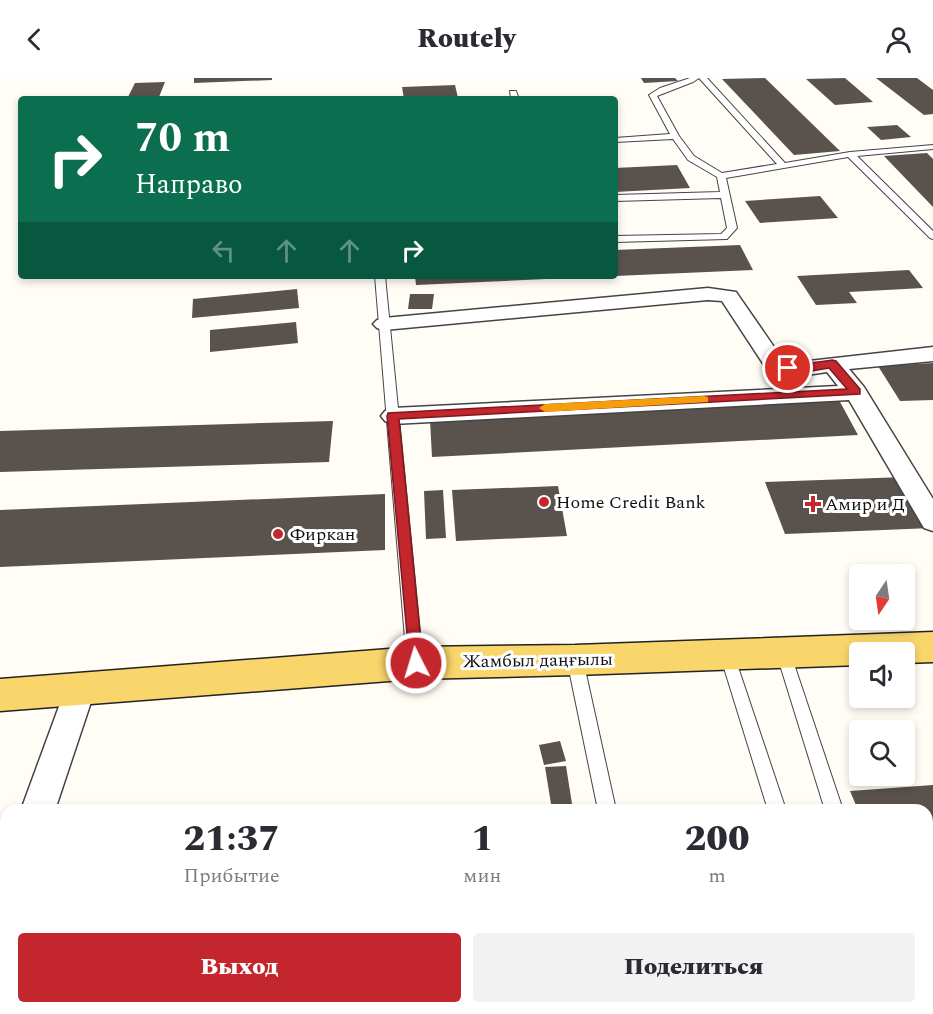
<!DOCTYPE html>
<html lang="ru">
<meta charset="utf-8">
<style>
:root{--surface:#fff;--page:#f2f2f3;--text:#2b2b33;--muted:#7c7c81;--accent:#c4262e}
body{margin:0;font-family:Spectral,serif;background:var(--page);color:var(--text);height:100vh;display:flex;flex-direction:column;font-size:22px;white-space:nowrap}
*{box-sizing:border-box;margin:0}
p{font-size:20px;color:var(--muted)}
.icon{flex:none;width:33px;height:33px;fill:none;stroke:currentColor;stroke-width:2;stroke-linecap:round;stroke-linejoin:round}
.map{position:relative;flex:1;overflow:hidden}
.side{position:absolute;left:0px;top:726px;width:933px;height:210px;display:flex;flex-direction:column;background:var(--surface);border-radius:18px 18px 0 0;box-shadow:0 3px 9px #0003}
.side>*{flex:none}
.top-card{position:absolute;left:18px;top:18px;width:600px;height:183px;border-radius:6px;box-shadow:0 3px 9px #0003;background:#0b6e4f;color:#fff;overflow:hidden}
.needle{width:39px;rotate:193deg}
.buttons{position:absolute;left:849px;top:486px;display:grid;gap:12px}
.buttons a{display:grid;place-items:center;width:66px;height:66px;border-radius:6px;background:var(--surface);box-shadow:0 3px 9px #0003;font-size:30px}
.pin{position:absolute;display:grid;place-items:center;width:51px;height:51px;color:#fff;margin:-26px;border:3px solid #fff;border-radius:50%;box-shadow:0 2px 6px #0007}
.me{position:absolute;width:66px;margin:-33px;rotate:355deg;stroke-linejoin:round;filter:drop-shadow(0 0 4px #0008)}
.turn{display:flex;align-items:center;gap:21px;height:126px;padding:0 18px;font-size:27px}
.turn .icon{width:78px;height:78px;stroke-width:2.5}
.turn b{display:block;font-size:42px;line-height:51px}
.lanes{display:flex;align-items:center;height:57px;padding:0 18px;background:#0003;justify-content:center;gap:30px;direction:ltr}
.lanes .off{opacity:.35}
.eta{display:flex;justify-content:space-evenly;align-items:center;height:102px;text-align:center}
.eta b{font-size:36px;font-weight:800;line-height:42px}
.action{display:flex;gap:12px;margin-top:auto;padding:12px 18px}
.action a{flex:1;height:69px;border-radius:6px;background:var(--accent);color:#fff;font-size:24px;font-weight:800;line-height:69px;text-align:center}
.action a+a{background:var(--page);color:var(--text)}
header{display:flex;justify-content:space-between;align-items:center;height:78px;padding:0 18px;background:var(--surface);font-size:27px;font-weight:800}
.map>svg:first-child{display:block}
.building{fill:#5a524d}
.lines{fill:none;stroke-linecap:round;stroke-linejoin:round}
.lane-casing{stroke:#444;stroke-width:2}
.street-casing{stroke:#444;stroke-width:3}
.primary-casing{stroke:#222;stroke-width:3}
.lane{fill:#fff;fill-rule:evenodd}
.street{fill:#fff;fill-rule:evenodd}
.primary{fill:#f9d66b;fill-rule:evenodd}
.route{fill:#c4262e;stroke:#7f191e;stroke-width:1.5}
.slow{fill:#f59e0b}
.poi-dot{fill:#c4262e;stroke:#fff;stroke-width:2}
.labels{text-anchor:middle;stroke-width:6;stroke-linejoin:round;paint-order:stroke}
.poi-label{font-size:18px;fill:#111;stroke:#fff;text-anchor:start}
.street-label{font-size:18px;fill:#111;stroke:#fff}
</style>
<header><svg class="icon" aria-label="back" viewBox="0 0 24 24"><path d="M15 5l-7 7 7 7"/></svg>Routely<svg class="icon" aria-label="person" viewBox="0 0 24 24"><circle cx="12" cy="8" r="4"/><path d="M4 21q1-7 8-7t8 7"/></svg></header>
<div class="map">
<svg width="933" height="936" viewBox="0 0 933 936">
<rect width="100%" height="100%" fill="#fffdf5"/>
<g class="building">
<polygon points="194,0 272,0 272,2 194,5"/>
<polygon points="641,0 675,0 678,3 644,5"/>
<polygon points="765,0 840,73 794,77 722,1"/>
<polygon points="845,0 873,24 835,27 806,1"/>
<polygon points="876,0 917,0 933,12 933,36 924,37"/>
<polygon points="165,4 159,19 128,19 135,5"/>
<polygon points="455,7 458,20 404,21 402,9"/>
<polygon points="897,47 911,59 881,62 867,49"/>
<polygon points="927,75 933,81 933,129 884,78"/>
<polygon points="677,87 690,110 615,114 615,90"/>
<polygon points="820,118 838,140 760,145 745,123"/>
<polygon points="740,167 753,192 615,198 615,172"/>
<polygon points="909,192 923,210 849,214 857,225 816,227 797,198"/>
<polygon points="415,198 568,198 568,200 416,207"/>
<polygon points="297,211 299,230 192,240 193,221"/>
<polygon points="410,216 434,216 432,231 408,231"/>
<polygon points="296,244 298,265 210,274 210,252"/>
<polygon points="933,285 933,322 900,323 878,288"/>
<polygon points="839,322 858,357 432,379 430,342"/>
<polygon points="333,343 329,384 0,394 0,353"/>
<polygon points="905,399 932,450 785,456 765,404"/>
<polygon points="558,408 567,458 456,463 452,412"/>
<polygon points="443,412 446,460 426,461 424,413"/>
<polygon points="385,416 385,472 0,489 0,432"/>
<polygon points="560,663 566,683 544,687 539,667"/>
<polygon points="566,688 573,732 552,732 545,689"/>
<polygon points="933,707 933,922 931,922 927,912 927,732 858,732 850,713"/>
<polygon points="6,773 6,786 0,806 0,774"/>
<polygon points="50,930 141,930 140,936 49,936"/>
<polygon points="176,930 531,930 531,936 175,936"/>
</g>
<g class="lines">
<defs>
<g id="lane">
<polygon points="690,0 699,0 693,4 657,18 679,58 694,78 722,95 777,86 699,0 707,0 785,85 850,74 933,67 933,71 857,78 933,153 933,161 930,160 848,79 726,100 737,150 727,161 615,164 615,158 721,156 727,150 721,120 615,123 615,117 720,114 717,99 688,82 673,61 615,64 615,60 670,56 649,17 660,10"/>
<polygon points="510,13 516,13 519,21 511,21"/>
<polygon points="375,198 385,198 423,585 420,589 415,591 410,589 407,585"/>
<polygon points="783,568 788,570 790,574 843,732 825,732 776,574 778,570"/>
<polygon points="727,571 732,573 734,577 786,732 768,732 720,577 722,573"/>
<polygon points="575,576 580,578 583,582 616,732 598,732 567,582 570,578"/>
<polygon points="888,930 908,930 909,936 889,936"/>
</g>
<g id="street">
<polygon points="708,210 736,214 783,282 800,284 933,269 933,283 849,291 864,309 933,421 933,453 924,450 849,322 393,346 385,343 381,338 385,333 393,330 838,308 827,294 800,298 768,293 722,223 708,222 384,252 377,250 373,246 377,242 384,240"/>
<polygon points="80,599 91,603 95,612 55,732 21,732 65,612 69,603"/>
</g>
<polygon id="primary" points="933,554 933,584 904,585 904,574 860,574 860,587 575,597 415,601 0,633 0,601 415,569 575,567"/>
</defs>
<use href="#lane" class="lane-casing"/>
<use href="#street" class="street-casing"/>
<use href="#primary" class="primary-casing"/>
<use href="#lane" class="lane"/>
<use href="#street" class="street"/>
<use href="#primary" class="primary"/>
</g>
<path class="route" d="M832,282l4,1 24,28v5l-461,25 24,244 -2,4 -5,2 -6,-2 -23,-251 1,-3 459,-24 -18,-21 -29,5 -16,-3 -2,-2c4,-3 41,-6 50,-8z"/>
<polygon class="slow" points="704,318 708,319 708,324 545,334 539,330 545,326"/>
<g class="poi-dot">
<circle cx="544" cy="424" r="6"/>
<path d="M810 417h6v6h6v6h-6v6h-6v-6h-6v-6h6z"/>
<circle cx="278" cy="456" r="6"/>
</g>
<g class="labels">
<g class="poi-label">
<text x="556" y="430">Home Credit Bank</text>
<text x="825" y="432">Амир и Д</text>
<text x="290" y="462">Фиркан</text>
</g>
<g class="street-label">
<text transform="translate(538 582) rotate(-1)" y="6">Жамбыл даңғылы</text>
</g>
</g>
</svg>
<div class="buttons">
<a><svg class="needle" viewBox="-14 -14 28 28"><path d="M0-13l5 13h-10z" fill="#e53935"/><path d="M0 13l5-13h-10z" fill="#7c7c81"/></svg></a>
<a><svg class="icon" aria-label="sound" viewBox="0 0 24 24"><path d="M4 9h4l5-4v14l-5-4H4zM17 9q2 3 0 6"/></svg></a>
<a><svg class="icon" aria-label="search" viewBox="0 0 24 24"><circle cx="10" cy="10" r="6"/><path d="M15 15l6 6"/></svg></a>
</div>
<div class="pin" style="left:788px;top:290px;background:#d93025"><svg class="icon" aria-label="arrive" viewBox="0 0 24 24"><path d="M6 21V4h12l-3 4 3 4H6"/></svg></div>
<svg class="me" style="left:416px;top:585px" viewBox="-20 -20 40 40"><circle r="17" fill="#c4262e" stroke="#fff" stroke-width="3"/><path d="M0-11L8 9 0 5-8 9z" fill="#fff"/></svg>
<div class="top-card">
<div class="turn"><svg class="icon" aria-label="right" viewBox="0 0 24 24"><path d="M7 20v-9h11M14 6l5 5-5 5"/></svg><div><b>70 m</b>Направо</div></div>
<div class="lanes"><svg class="icon off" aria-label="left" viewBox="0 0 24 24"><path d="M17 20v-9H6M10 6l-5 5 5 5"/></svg><svg class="icon off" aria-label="ahead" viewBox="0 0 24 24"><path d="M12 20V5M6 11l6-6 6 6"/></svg><svg class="icon off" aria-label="ahead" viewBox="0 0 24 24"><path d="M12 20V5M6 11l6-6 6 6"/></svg><svg class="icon" aria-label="right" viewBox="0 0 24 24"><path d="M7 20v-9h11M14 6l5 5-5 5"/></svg></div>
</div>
<section class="side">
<div class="eta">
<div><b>21:37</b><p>Прибытие</p></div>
<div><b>1</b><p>мин</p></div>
<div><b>200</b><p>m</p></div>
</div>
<div class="action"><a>Выход</a><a>Поделиться</a></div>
</section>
</div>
